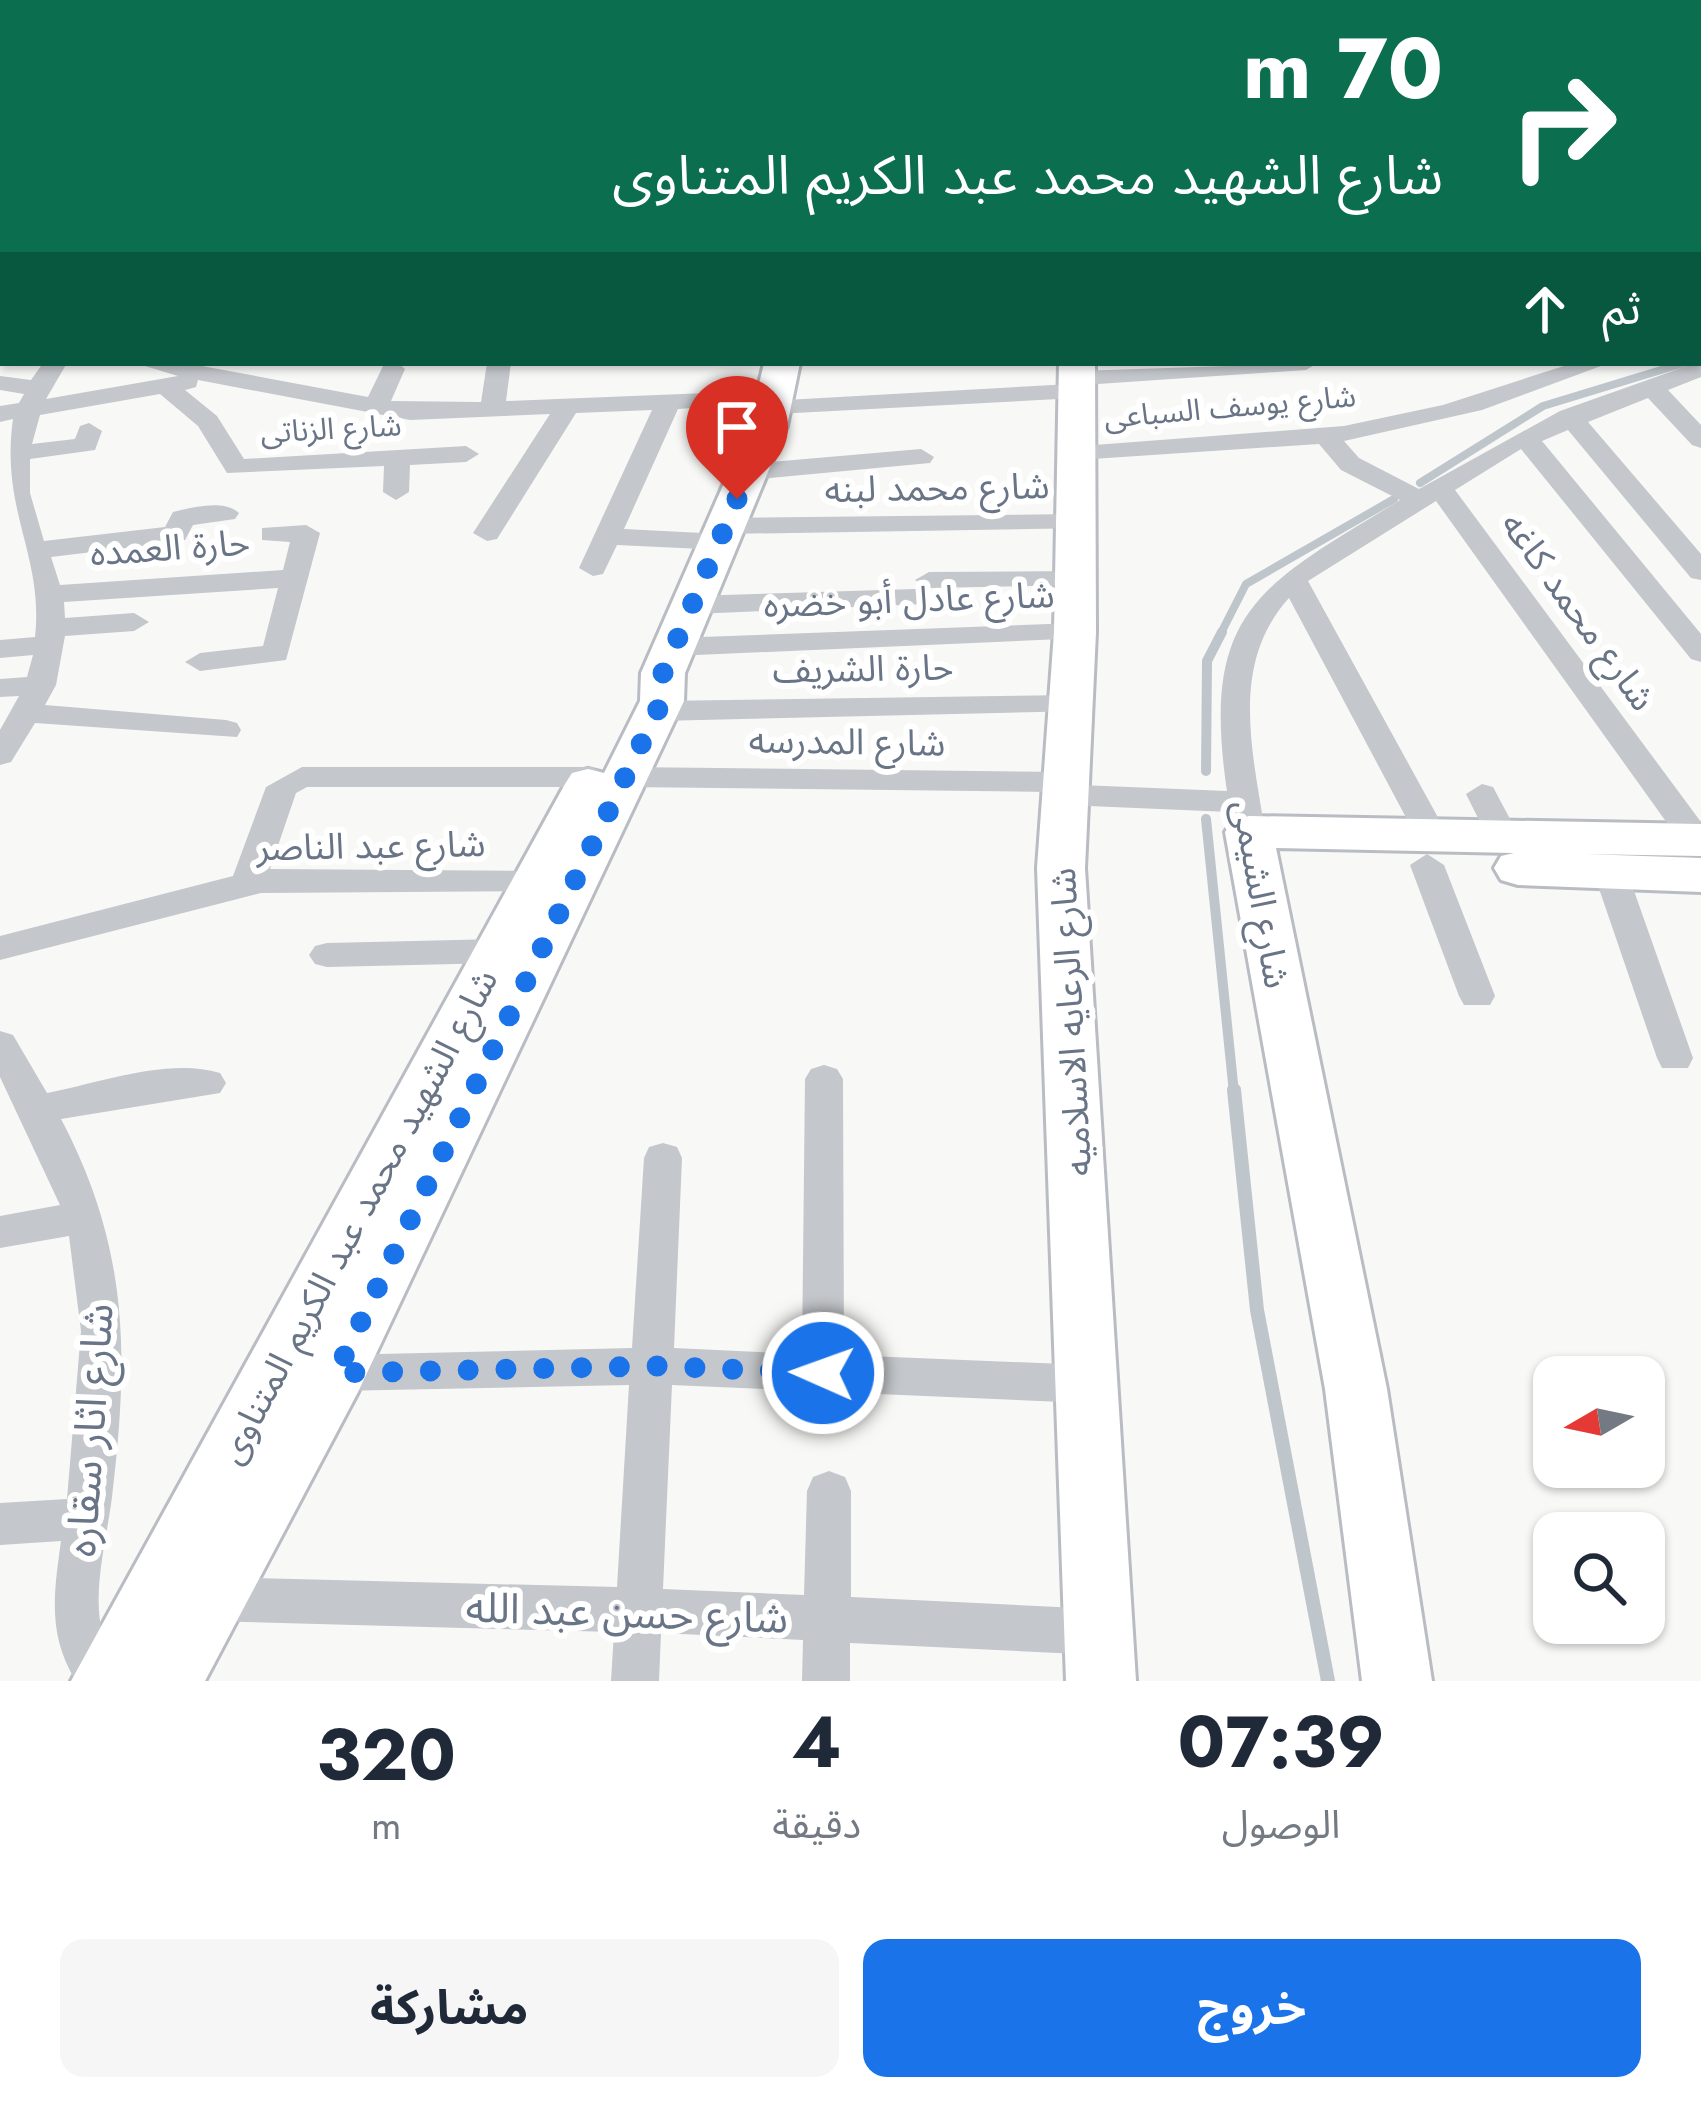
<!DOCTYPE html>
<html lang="ar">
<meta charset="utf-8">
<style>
:root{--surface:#fff;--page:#f6f6f7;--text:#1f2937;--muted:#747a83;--accent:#1a73e8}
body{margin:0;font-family:Jost,"Noto Sans Arabic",sans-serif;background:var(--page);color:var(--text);direction:rtl;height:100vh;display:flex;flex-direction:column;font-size:45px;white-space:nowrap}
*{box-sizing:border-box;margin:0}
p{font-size:39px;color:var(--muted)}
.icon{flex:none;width:66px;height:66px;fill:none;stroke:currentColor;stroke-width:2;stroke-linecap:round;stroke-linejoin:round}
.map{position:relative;height:1681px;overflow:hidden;direction:ltr}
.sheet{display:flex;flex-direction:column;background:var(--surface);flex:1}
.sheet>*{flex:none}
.hud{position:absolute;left:0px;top:0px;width:1701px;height:366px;box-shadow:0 3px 9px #0004;direction:rtl;background:#0b6e4f;color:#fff;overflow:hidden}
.needle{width:78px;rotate:261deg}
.buttons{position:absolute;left:1533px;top:1356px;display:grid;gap:24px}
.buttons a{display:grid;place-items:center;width:132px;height:132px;border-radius:24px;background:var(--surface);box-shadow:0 3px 9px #0004;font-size:60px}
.pin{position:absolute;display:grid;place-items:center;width:102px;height:102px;color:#fff;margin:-123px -51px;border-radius:50% 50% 50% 0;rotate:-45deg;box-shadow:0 0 12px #0007}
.pin .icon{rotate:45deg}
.me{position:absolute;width:132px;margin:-66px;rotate:272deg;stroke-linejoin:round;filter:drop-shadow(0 0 9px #0008)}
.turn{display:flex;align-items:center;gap:42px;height:252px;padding:0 60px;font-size:54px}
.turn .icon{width:156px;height:156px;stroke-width:2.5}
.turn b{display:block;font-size:84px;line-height:102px}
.then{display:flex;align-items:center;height:114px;padding:0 60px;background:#0003;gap:24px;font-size:45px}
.eta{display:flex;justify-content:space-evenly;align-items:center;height:204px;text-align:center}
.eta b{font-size:72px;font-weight:700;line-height:84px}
.button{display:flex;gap:24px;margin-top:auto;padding:24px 60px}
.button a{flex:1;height:138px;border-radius:24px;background:var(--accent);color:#fff;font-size:48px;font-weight:700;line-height:138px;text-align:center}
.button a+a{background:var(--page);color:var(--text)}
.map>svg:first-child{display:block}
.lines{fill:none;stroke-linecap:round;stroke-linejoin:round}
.stream-far2{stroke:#bec6cc;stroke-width:8}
.stream-far1{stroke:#bec6cc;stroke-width:10}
.stream{stroke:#bec6cc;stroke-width:14}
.canal{fill:#bec6cc;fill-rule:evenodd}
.secondary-casing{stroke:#b9bcc2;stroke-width:6}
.street{fill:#c4c7cb;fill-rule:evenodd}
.secondary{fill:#fff;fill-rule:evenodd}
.route{stroke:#1a73e8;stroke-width:21;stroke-dasharray:0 37.8}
.labels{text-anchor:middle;stroke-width:12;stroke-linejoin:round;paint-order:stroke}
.far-street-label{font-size:30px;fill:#697586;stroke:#fff}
.street-label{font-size:36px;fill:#697586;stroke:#fff}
.near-street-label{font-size:42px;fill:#697586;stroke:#fff}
</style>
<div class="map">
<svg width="1701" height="1681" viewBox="0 0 1701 1681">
<rect width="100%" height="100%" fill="#f8f8f6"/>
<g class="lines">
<g class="stream-far2">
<polyline points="1420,483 1543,406 1684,363"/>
<polyline points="1220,635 1246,584 1394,499"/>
</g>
<g class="stream-far1">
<polyline points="1206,771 1207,661 1222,632"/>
<polyline points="1206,819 1234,1093"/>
</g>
<polyline class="stream" points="1234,1090 1257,1310 1328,1681"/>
<polygon class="canal" points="0,0 101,0 0,7"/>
<defs>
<g id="secondary">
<polygon points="785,0 811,0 812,3 786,3"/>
<polygon points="862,0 895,0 860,3"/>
<rect x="0" y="51" width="3" height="16"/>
<polygon points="764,363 800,363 787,426 685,673 684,701 358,1392 205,1681 71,1681 565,784 572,773 588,769 604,773 640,701 641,673 749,426"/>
<polygon points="1059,363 1095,363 1096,632 1085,868 1136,1681 1066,1681 1037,868 1054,632"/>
<polygon points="1249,816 1701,824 1701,856 1585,854 1701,858 1701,892 1518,885 1501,880 1494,868 1501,856 1514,853 1276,848 1387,1389 1432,1681 1362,1681 1325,1389 1225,832 1232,821"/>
</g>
</defs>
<use href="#secondary" class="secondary-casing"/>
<g class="street">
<polygon points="1698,42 1701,43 1701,56 1698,55"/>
<rect x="1698" y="79" width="3" height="12"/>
<polygon points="3,80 3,95 0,96 0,81"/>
<polygon points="1698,114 1701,115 1701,129 1698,128"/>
<rect x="0" y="138" width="3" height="12"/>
<polygon points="1698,154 1701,155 1701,169 1698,168"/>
<rect x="0" y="228" width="3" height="14"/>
<polygon points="1698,239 1701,240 1701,256 1698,255"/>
<rect x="0" y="283" width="3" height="14"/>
<rect x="1698" y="318" width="3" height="14"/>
<rect x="0" y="322" width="3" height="14"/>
<path d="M1701,361v16l-33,13 33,35v23l-9,-3 -44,-47 -60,24 113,132v26l-10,-2 -123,-148 -26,11 159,193v28l-10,-3 -170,-210 -66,41 246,332v28l-16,-2 -249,-347 -128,80 138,251 -4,8h-24l-129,-242c-60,66 -36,155 -24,234l-16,11 -12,-3 -7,-28 -165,-7 -11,-3 -3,-10 -424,-5 -16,-10 16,-10 439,5 11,3 3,10 147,6c-27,-181 33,-205 173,-291l-59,-30 -22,-26 -242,16 -13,-8 4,-5 276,-21 99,-21 130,-42h36l-127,47 -138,31 15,17 60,31 141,-78z"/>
<path d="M43,363h24l-21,36 132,-23 -43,-13h51l182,34 16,-33 14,-1 7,6 -14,32 90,1 6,-39h24l-5,38 251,-10 9,2 2,8 303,-17 -6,-6 12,-7 241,-8 -12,7 -223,15 6,6 -12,7 -301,16 -9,-3 -2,-8 -87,6 -54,120 78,4 14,8 -14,8 -85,-4 -14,29 -10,2 -14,-8 73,-158 -76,3 -79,126 -10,2 -14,-8 77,-119 -140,6 -212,-40 -2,7 -11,3 32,26 27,43 222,-13 13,8 -13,8 -56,3 -1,27 -13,8 -13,-8 1,-26 -157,7 -29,-47 -38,-32 -120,21 -8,29 43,-5 5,-13 9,-3 13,8 -7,19 -65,9v34l14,48 121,-14 8,-15c20,-5 51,-13 66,1l-4,6 -42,6 -8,15 -10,2 -124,15 9,28 223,-15 7,-28 -28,-2v-12l44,-3 14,8 -34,127 -86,11 -15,-9 15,-9 63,-7 15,-58 -214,14 1,16 69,-5 15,9 -15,9 -69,5 -9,49 -11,20 181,15 11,3 4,7 -4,7 -202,-14 -24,39 -11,3v-35l19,-34 -19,1v-18l27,-2 6,-22 -33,3v-18l35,-3c9,-82 -35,-126 -22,-218l-13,3v-16l19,-3 5,-9 -24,-4v-14l31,4z"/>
<polygon points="921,449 934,457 930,463 749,480 736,472 749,464"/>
<polygon points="1076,514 1086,516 1086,528 726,534 712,526 726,518"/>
<polygon points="1075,571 1089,579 1085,585 929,588 915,580 929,572"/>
<polygon points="915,589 925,592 929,598 925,604 693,614 679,605 693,596"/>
<polygon points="1075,623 1085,626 1090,632 1085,638 674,656 659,647 674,638"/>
<polygon points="1071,695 1082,697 1086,704 1082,711 658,721 643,711 658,701"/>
<polygon points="302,767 592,767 608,777 592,787 307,787 296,793 270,869 536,871 548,875 553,883 548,891 261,893 0,960 0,936 233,876 266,787"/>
<polygon points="1482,784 1493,787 1518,834 1514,842 1490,842 1466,794"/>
<polygon points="1427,854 1444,865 1495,996 1490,1005 1464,1005 1459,996 1410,865"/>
<polygon points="1610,860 1627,871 1693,1058 1688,1068 1662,1068 1657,1058 1593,871"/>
<polygon points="499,939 511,942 517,951 511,960 499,963 327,967 315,964 309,955 315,946 327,943"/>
<path d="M0,1031l13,4 34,58c51,-10 122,-36 173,-20l6,10 -6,10 -159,26c68,129 68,236 51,378 -5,41 -21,97 -9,138 5,17 22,29 29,46h-56c-29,-46 -22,-89 -15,-140l-61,4v-42l67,-4 14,-168 -12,-95 -69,12v-32l60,-11 -60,-128z"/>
<polygon points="824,1065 837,1069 843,1079 844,1355 1087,1365 1102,1371 1108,1384 1102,1397 1087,1403 672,1385 663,1589 804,1595 807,1491 813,1477 829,1471 845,1477 851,1491 851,1597 1099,1609 1116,1616 1123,1632 1116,1648 1099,1655 850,1643 850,1681 802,1681 803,1640 661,1633 659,1681 611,1681 614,1632 208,1621 191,1615 185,1599 191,1583 208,1577 617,1587 629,1385 336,1391 321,1386 315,1373 321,1360 336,1355 632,1348 644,1158 649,1147 663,1143 677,1147 682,1158 674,1348 802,1354 805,1079 811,1069"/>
</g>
<use href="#secondary" class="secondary"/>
</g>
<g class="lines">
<polyline class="route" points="737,499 663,673 662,701 336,1373 656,1366 823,1373"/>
</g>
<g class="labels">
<g class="far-street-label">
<text transform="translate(1230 407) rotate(-5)" y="10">شارع يوسف السباعى</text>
<text transform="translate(331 429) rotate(-3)" y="10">شارع الزناتى</text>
</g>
<g class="street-label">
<text transform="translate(937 487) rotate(-1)" y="13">شارع محمد لبنه</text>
<text transform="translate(170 547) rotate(-4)" y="13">حارة العمده</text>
<text transform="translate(909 599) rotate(-2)" y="13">شارع عادل أبو خضره</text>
<text transform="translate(1579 611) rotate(54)" y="13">شارع محمد كاغه</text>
<text transform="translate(863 668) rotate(-1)" y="13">حارة الشريف</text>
<text transform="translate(847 741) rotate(1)" y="13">شارع المدرسه</text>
<text transform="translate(371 845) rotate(-1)" y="13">شارع عبد الناصر</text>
<text transform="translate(1262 894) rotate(80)" y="13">شارع الشيمى</text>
<text transform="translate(1070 1022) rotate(-93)" y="13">شارع الرعايه الاسلاميه</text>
<text transform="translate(357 1216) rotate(-62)" y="13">شارع الشهيد محمد عبد الكريم المتناوى</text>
</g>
<g class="near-street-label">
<text transform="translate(89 1430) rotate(-86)" y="15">شارع اثار سقاره</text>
<text transform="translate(627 1612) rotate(2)" y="15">شارع حسن عبد الله</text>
</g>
</g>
</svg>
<div class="buttons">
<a><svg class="needle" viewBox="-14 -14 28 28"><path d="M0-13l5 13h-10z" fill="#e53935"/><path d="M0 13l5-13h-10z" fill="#747a83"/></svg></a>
<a><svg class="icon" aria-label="search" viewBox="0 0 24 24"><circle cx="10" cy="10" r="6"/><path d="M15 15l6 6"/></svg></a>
</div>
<div class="pin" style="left:737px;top:499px;background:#d93025"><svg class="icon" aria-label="arrive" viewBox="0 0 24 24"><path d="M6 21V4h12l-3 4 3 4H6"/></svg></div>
<svg class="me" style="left:823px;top:1373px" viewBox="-20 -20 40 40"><circle r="17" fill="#1a73e8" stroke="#fff" stroke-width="3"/><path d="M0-11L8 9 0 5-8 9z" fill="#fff"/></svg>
<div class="hud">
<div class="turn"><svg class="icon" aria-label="right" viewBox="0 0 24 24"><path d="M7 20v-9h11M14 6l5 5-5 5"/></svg><div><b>70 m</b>شارع الشهيد محمد عبد الكريم المتناوى</div></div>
<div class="then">ثم<svg class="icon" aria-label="ahead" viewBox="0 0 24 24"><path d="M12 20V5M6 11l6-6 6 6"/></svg></div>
</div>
</div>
<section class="sheet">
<div class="eta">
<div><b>07:39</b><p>الوصول</p></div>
<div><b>4</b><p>دقيقة</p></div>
<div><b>320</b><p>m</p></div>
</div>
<div class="button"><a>خروج</a><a>مشاركة</a></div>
</section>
